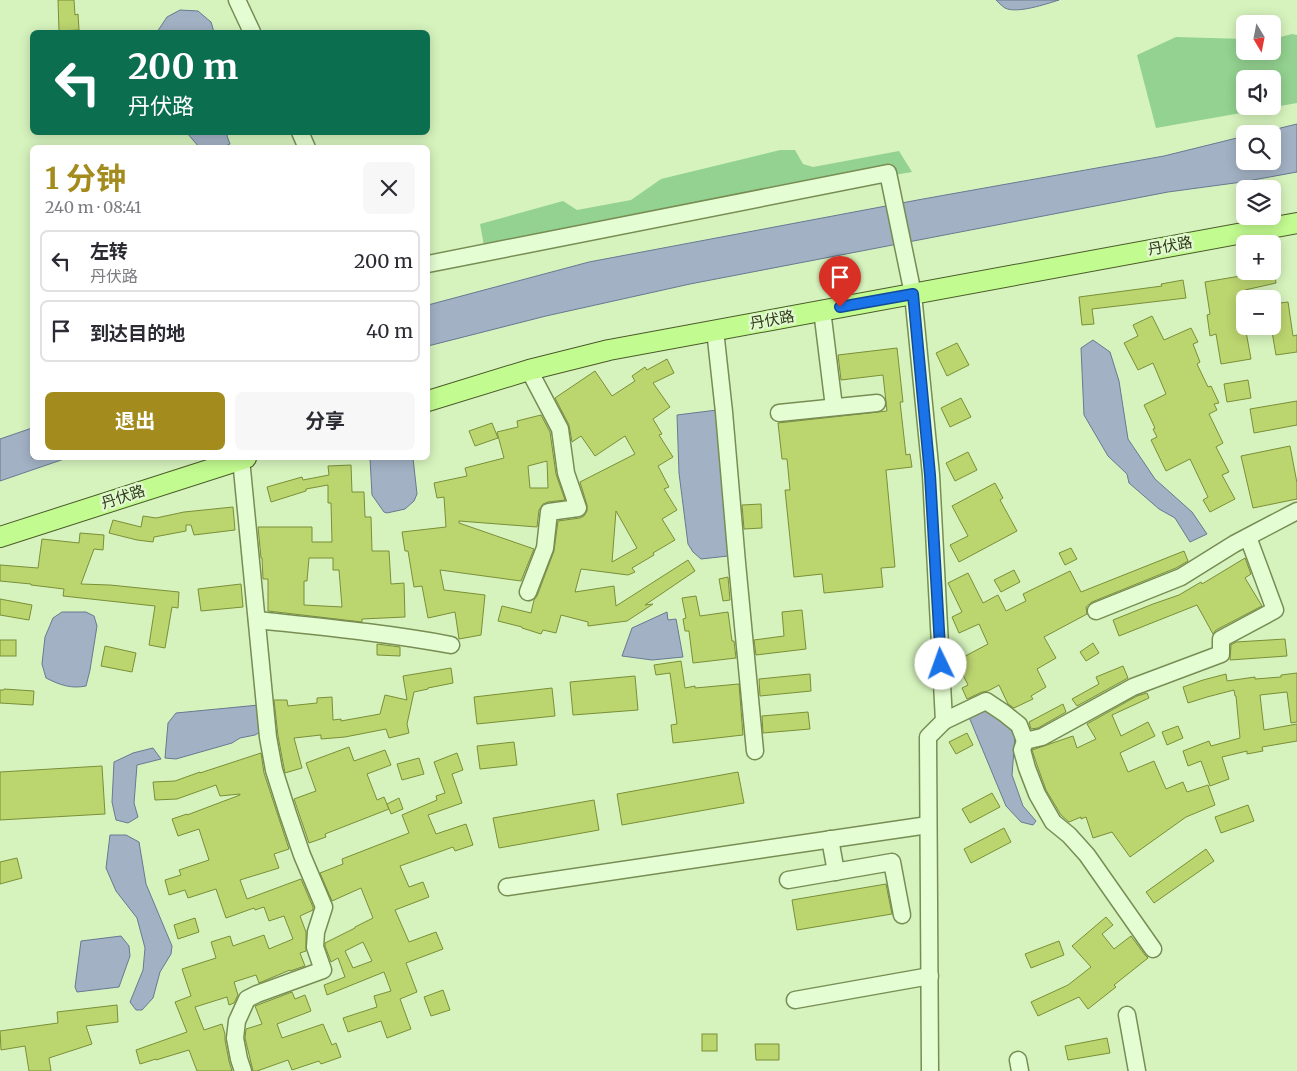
<!DOCTYPE html>
<html lang="zh">
<meta charset="utf-8">
<style>
:root{--surface:#fff;--page:#f7f7f7;--text:#2b2b33;--muted:#7c7c81;--line:#e1e1e2;--accent:#a38c1d}
body{margin:0;font-family:Merriweather,"Noto Sans SC",serif;background:var(--page);color:var(--text);height:100vh;display:flex;flex-direction:column;font-size:19px;white-space:nowrap}
*{box-sizing:border-box;margin:0}
p{font-size:16px;color:var(--muted)}
.icon{flex:none;width:28px;height:28px;fill:none;stroke:currentColor;stroke-width:2;stroke-linecap:round;stroke-linejoin:round}
.map{position:relative;flex:1;overflow:hidden}
.panel{position:absolute;left:30px;top:145px;width:400px;height:315px;display:flex;flex-direction:column;background:var(--surface);border-radius:8px;box-shadow:0 2px 12px #0003}
.panel>*{flex:none}
.hud{position:absolute;left:30px;top:30px;width:400px;height:105px;border-radius:8px;box-shadow:0 2px 12px #0003;background:#0b6e4f;color:#fff;overflow:hidden}
.needle{width:32px;rotate:170deg}
.controls{position:absolute;left:1236px;top:15px;display:grid;gap:10px}
.controls a{display:grid;place-items:center;width:45px;height:45px;border-radius:8px;background:var(--surface);box-shadow:0 2px 12px #0003;font-size:25px}
.pin{position:absolute;display:grid;place-items:center;width:42px;height:42px;color:#fff;margin:-51px -21px;border-radius:50% 50% 50% 0;rotate:-45deg;box-shadow:0 0 5px #0007}
.pin .icon{rotate:45deg}
.me{position:absolute;width:55px;margin:-28px;rotate:357deg;stroke-linejoin:round;filter:drop-shadow(0 0 4px #0008)}
.turn{display:flex;align-items:center;gap:18px;height:105px;padding:0 15px;font-size:22px}
.turn .icon{width:65px;height:65px;stroke-width:2.5}
.turn b{display:block;font-size:35px;line-height:42px}
.round{display:grid;place-items:center;flex:none;width:52px;height:52px;border-radius:8px;background:var(--page)}
.head{display:flex;align-items:center;justify-content:space-between;height:85px;padding:0 15px}
h1{font-size:30px;font-weight:700;line-height:38px;color:var(--accent)}
.cta{display:flex;gap:10px;margin-top:auto;padding:10px 15px}
.cta a{flex:1;height:58px;border-radius:8px;background:var(--accent);color:#fff;font-size:20px;font-weight:700;line-height:58px;text-align:center}
.cta a+a{background:var(--page);color:var(--text)}
ul{padding:0;list-style:none}
li{display:flex;align-items:center;gap:15px;height:62px;margin:0 10px 8px;padding:0 5px;border:2px solid var(--line);border-radius:8px}
li div{flex:1}
li b{display:block;font-size:19px}
li em{font-style:normal}
.map>svg:first-child{display:block}
.green{fill:#93d290;fill-rule:evenodd}
.water{fill:#a2b1c4;stroke:#687992}
.building{fill:#bbd56f;stroke:#7a8f37;fill-rule:evenodd}
.lines{fill:none;stroke-linecap:round;stroke-linejoin:round}
.minor-casing{stroke:#788d54;stroke-width:19}
.major-casing{stroke:#4b5a29;stroke-width:22}
.minor{stroke:#e5fdd2;stroke-width:16}
.major{stroke:#c2fb90;stroke-width:20}
.route-casing{stroke:#114b97;stroke-width:12}
.route{stroke:#1a73e8;stroke-width:9}
.labels{text-anchor:middle;stroke-width:5;stroke-linejoin:round;paint-order:stroke}
.street-label{font-size:15px;fill:#303a1b;stroke:#e1f9ce}
</style>
<div class="map">
<svg width="1297" height="1071" viewBox="0 0 1297 1071">
<rect width="100%" height="100%" fill="#d6f3bd"/>
<g class="green">
<path d="M1292,34l5,1v68l-141,25 -19,-73 39,-18 69,2v12h27l1,-12zM1245,79h27v27h-27z"/>
<polygon points="780,150 795,150 803,164 813,167 899,151 912,172 811,189 485,251 480,224 563,201 577,210 631,200 661,179"/>
</g>
<g class="water">
<path d="M996,0h63c-13,4 -42,14 -54,8 -3,-2 -7,-6 -9,-8z"/>
<polygon points="180,10 198,11 211,22 214,32 157,32 167,17"/>
<polygon points="1297,124 1297,172 1242,182 1168,192 690,284 546,316 428,346 428,305 589,262 923,199 1164,156 1245,136 1245,161 1272,161 1272,134 1256,134"/>
<polygon points="187,133 228,133 227,136 230,144 223,147 199,147"/>
<polygon points="1093,340 1110,352 1119,381 1128,439 1155,479 1192,512 1207,534 1190,542 1175,518 1159,509 1129,483 1127,474 1108,456 1084,415 1081,348"/>
<polygon points="717,410 731,550 728,556 701,559 693,552 688,544 679,473 677,415"/>
<polygon points="32,428 32,458 67,458 0,481 0,439"/>
<polygon points="370,458 413,458 417,494 414,501 405,509 387,513 384,512 372,495"/>
<path d="M62,612h24l8,4 3,10 -7,44 -4,16c-15,3 -26,-1 -40,-8l-4,-14 3,-27 8,-19z"/>
<polygon points="667,612 668,620 676,619 683,657 652,660 622,656 632,628"/>
<polygon points="259,705 262,731 255,735 240,738 232,743 176,759 165,758 168,723 176,713"/>
<polygon points="984,709 1009,726 1015,737 1012,775 1023,806 1036,821 1033,825 1021,822 1006,806 969,717"/>
<polygon points="153,748 161,759 137,765 134,803 138,817 128,823 116,820 112,802 114,762 133,753"/>
<polygon points="110,835 126,835 139,842 146,884 172,946 171,954 160,972 153,998 142,1010 136,1010 130,1002 143,970 145,948 137,918 116,891 106,868"/>
<polygon points="121,936 129,946 130,956 119,987 77,992 75,987 81,941"/>
</g>
<g class="building">
<polygon points="58,0 74,0 75,15 78,14 79,30 59,31"/>
<polygon points="1251,271 1274,271 1276,283 1245,290 1245,326 1251,359 1221,364 1216,334 1210,336 1207,315 1210,314 1205,282 1252,274"/>
<polygon points="1183,280 1186,298 1092,309 1094,324 1082,325 1079,297 1162,286 1161,284"/>
<polygon points="1288,302 1293,336 1297,335 1297,352 1276,355 1271,326 1272,326 1272,304"/>
<polygon points="1152,316 1164,340 1191,328 1198,342 1193,344 1200,362 1197,364 1208,387 1211,386 1219,403 1214,404 1217,410 1209,414 1223,443 1216,447 1229,472 1222,475 1235,499 1210,512 1203,500 1208,497 1190,459 1166,471 1151,440 1157,437 1153,429 1155,428 1144,405 1166,394 1153,363 1138,370 1124,343 1138,336 1133,325"/>
<polygon points="957,343 969,365 947,376 936,353"/>
<polygon points="897,348 903,402 900,402 906,455 910,454 912,467 886,470 895,567 881,568 883,587 824,593 822,574 794,577 785,490 790,490 787,459 782,459 778,423 887,411 883,375 841,380 838,355"/>
<path d="M667,359l7,14 -21,10 17,24 -17,12 9,15 -3,1 14,22 -15,9 11,21 -5,2 13,21 -15,9 13,21 -22,13 1,2 -22,13 3,4 -7,3 -47,-6 -6,23 39,-6 2,20 72,-46 7,11 -50,34 8,-1 -26,17 -39,5v-4l-27,-7 -5,18 -13,-3 -2,4 -19,-6v-1l-24,-6 4,-15 29,7 3,-13 3,-4 17,-45 4,-30 22,-3 4,-2 3,-5v-6l-7,-23 55,-28 -10,-18 -30,20 -14,-20 -9,6 -3,-17 -14,-27 40,-27 17,25 23,-15 -3,-5 13,-9 2,3zM616,511l21,37 -25,14z"/>
<polygon points="1248,380 1251,398 1227,402 1224,384"/>
<polygon points="961,398 971,417 950,427 941,408"/>
<polygon points="1297,401 1297,425 1254,433 1250,409"/>
<path d="M541,415l9,17 6,42 9,26 -17,2 -5,2 -4,6 -2,17 -78,-6v2l75,26 -13,32 -81,-11 4,20 41,5 -4,40 -22,4 -4,-27 -27,6 -6,-32 -8,1 -6,-36h-3l-3,-19 44,-5 -2,-30 -7,1 -3,-15 33,-7 -2,-8 39,-10 -7,-26 21,-5 -1,-6zM547,461l1,27h-18l-2,-22z"/>
<polygon points="492,423 498,438 475,446 469,431"/>
<polygon points="1290,446 1297,483 1297,499 1253,508 1241,456"/>
<polygon points="968,452 977,470 955,481 946,463"/>
<path d="M351,465l1,27h12l1,25h6l1,34h17l2,33 13,-1 1,34 -43,2v3l-94,-11v-32h-5l-1,-21h-1l-3,-31h54v15h20l-1,-39h-3v-18l-22,4v2l-35,11 -4,-15 35,-10 1,3 26,-5 -1,-9zM309,558h24v12h6l3,37 -38,-2v-24h3z"/>
<polygon points="995,483 1003,498 1000,500 1017,531 959,562 950,545 968,536 952,506"/>
<polygon points="761,504 762,528 744,529 742,505"/>
<polygon points="233,507 235,530 194,535 191,525 186,525 186,531 154,537 153,542 137,540 109,533 113,520 141,527 143,516 156,518 184,512"/>
<polygon points="80,533 104,535 103,550 94,549 81,584 110,585 179,592 178,608 172,607 165,648 149,645 155,606 63,596 64,589 31,585 31,584 0,581 0,565 38,568 42,539 79,543"/>
<polygon points="1071,548 1077,559 1065,565 1059,553"/>
<polygon points="1184,551 1188,561 1176,568 1092,602 1086,607 1087,614 1044,637 1056,658 1037,669 1046,687 1031,696 1033,699 1014,708 1008,704 999,685 988,691 982,692 967,699 962,688 968,685 956,661 988,644 979,624 959,633 952,617 962,612 948,583 968,573 983,603 998,595 1006,611 1026,601 1023,594 1070,571 1081,592"/>
<polygon points="1245,558 1251,574 1245,578 1262,606 1216,630 1213,634 1197,605 1119,636 1113,620 1153,604 1179,595 1201,582 1202,584"/>
<polygon points="1014,570 1020,582 1001,592 994,580"/>
<polygon points="728,577 730,600 723,601 719,579"/>
<polygon points="241,584 243,607 201,611 198,589"/>
<polygon points="696,596 700,616 728,612 732,641 734,641 736,658 693,663 689,631 685,631 683,619 686,618 682,598"/>
<polygon points="0,599 32,605 29,620 0,615"/>
<polygon points="802,610 806,649 756,655 754,640 784,636 782,612"/>
<polygon points="1285,639 1287,656 1230,660 1231,645 1236,642"/>
<rect x="0" y="640" width="16" height="16"/>
<polygon points="1093,643 1099,653 1086,661 1080,652"/>
<polygon points="377,644 400,647 400,656 377,655"/>
<polygon points="105,646 136,653 132,672 101,666"/>
<polygon points="681,661 685,688 695,686 695,688 739,684 743,735 673,743 671,725 677,724 670,673 656,675 654,665"/>
<polygon points="1123,666 1128,678 1077,706 1072,699 1099,684 1096,677"/>
<polygon points="451,668 453,683 428,688 428,689 414,692 407,724 409,733 389,738 386,729 345,737 321,739 321,735 294,738 302,768 285,773 278,736 274,700 287,700 288,706 317,703 317,698 332,697 333,720 341,719 341,721 380,714 385,695 407,700 403,676"/>
<polygon points="1297,673 1297,722 1291,723 1287,692 1260,695 1264,730 1297,724 1297,741 1262,747 1263,751 1247,754 1247,751 1222,757 1229,779 1210,786 1201,761 1188,766 1183,751 1209,741 1211,746 1240,738 1236,696 1235,696 1234,690 1207,697 1188,703 1183,687 1203,680 1226,674 1227,681 1255,677 1255,679 1281,677 1281,675"/>
<polygon points="810,674 811,691 760,696 759,679"/>
<polygon points="635,676 638,710 573,715 570,682"/>
<polygon points="552,688 555,716 477,724 474,697"/>
<polygon points="4,689 34,691 33,705 0,703 0,690 4,690"/>
<polygon points="1147,693 1149,698 1112,715 1121,736 1148,722 1155,736 1120,753 1128,772 1154,761 1166,789 1183,782 1187,792 1208,785 1215,805 1186,817 1130,857 1112,832 1093,838 1086,817 1081,819 1081,817 1069,822 1061,815 1046,790 1037,765 1032,750 1073,736 1077,748 1096,739 1087,724 1137,696"/>
<polygon points="1063,704 1066,712 1038,728 1031,729 1029,722"/>
<polygon points="808,712 810,729 763,733 762,716"/>
<polygon points="1178,726 1183,738 1167,745 1162,732"/>
<polygon points="967,733 973,745 956,754 949,742"/>
<polygon points="514,742 517,765 480,769 477,746"/>
<polygon points="349,747 354,761 385,750 391,765 367,774 377,800 384,797 389,809 325,834 326,837 309,843 294,799 316,791 306,763"/>
<polygon points="261,753 264,773 289,849 274,854 279,868 240,880 247,899 301,879 313,907 313,910 300,916 306,932 306,951 300,953 305,966 290,971 290,970 259,983 256,975 234,982 238,995 234,1003 229,1005 227,997 195,1007 204,1030 222,1024 225,1034 225,1040 229,1061 232,1071 197,1071 189,1050 156,1060 156,1059 140,1064 136,1050 187,1032 175,1002 191,996 182,969 216,958 211,942 230,936 233,946 264,935 269,949 293,939 284,916 269,921 264,907 255,910 254,908 226,918 216,889 188,898 185,890 169,895 165,880 181,875 179,870 209,860 199,829 178,836 172,819 187,814 187,815 240,795 240,794 220,796 216,785 177,799 155,800 153,782 175,781 200,772 200,773"/>
<path d="M457,753l6,17 -11,4 10,29 -34,12 8,19 30,-10 7,21 -18,6 -2,-4 -53,19 9,21 14,-5 6,15 -34,13 14,32 27,-10 7,17 -37,14 11,29 -17,7 11,30 -24,9 -6,-17 -33,11 -5,-14 34,-11 -3,-11 17,-5 -7,-19 -57,23 -3,-10 21,-8 -7,-19 -7,4 -6,-16v-3l30,-15v-1l18,-9 -12,-30 -29,13 -12,-28 23,-9 -1,-5 67,-26 -7,-18 35,-15 -1,-4 9,-3 -11,-31zM363,942l9,19 -19,7 -8,-17z"/>
<polygon points="419,758 424,774 402,780 397,764"/>
<polygon points="102,766 105,814 0,820 0,772"/>
<polygon points="738,772 744,803 622,825 617,794"/>
<polygon points="992,793 1000,807 970,823 962,809"/>
<polygon points="399,798 403,809 391,814 387,804"/>
<polygon points="594,800 599,830 499,848 493,818"/>
<polygon points="1248,805 1254,821 1221,833 1215,817"/>
<polygon points="1004,828 1011,842 971,863 964,849"/>
<polygon points="1206,849 1214,861 1154,903 1146,892"/>
<polygon points="17,858 22,878 0,884 0,862"/>
<polygon points="886,884 892,914 797,930 792,900"/>
<polygon points="1106,917 1113,925 1102,934 1114,949 1131,936 1145,955 1148,958 1114,985 1116,987 1088,1009 1079,997 1038,1016 1031,1002 1068,985 1091,967 1072,946"/>
<polygon points="195,918 199,932 178,939 174,925"/>
<polygon points="1059,941 1064,955 1031,968 1025,954"/>
<polygon points="443,990 450,1010 431,1016 424,997"/>
<polygon points="292,992 295,999 305,995 311,1011 277,1024 282,1038 323,1024 332,1045 336,1043 341,1057 321,1064 319,1061 292,1070 288,1060 257,1071 253,1071 245,1038 246,1029 262,1024 255,1006"/>
<polygon points="117,1005 118,1022 86,1026 92,1044 49,1058 51,1071 29,1071 25,1046 1,1050 0,1031 58,1023 57,1012"/>
<rect x="702" y="1034" width="15" height="17"/>
<polygon points="1107,1038 1110,1053 1068,1060 1065,1046"/>
<polygon points="755,1044 779,1044 779,1060 756,1060"/>
</g>
<g class="lines">
<defs>
<g id="minor">
<polyline points="237,0 252,32"/>
<polyline points="300,132 307,148"/>
<polyline points="428,264 888,173 913,294 931,475 944,721 928,737 930,1071"/>
<polyline points="822,310 834,407"/>
<polyline points="715,330 724,412 737,563 755,751"/>
<polyline points="779,413 877,403"/>
<polyline points="241,459 268,737 274,770 288,814 302,855 324,907 316,932 315,947 323,970 257,994 247,999 237,1021 235,1038 239,1059 243,1071"/>
<polyline points="528,592 545,548 549,512 578,508 566,473 560,429 529,370"/>
<polyline points="1096,611 1181,577 1234,544 1297,511"/>
<path d="M257,620c65,7 130,13 194,25"/>
<polyline points="944,721 986,701 1004,713 1019,725 1025,741 1042,737 1133,687 1221,654 1221,639 1275,610 1248,537"/>
<polyline points="1025,741 1022,750 1027,768 1037,794 1053,822 1069,835 1087,855 1153,949"/>
<polyline points="830,839 836,872"/>
<polyline points="788,880 892,862 902,915"/>
<polyline points="507,887 928,825"/>
<polyline points="795,1000 930,976"/>
<polyline points="1127,1015 1137,1071"/>
<polyline points="1018,1060 1020,1071"/>
</g>
<g id="major">
<polyline points="428,401 529,370 609,350 1297,223"/>
<polyline points="0,537 246,458"/>
</g>
</defs>
<use href="#minor" class="minor-casing"/>
<use href="#major" class="major-casing"/>
<use href="#minor" class="minor"/>
<use href="#major" class="major"/>
</g>
<g class="lines">
<defs>
<polyline id="route" points="840,307 913,294 930,475 941,664"/>
</defs>
<use href="#route" class="route-casing"/>
<use href="#route" class="route"/>
</g>
<g class="labels">
<g class="street-label">
<text transform="translate(1170 246) rotate(-10)" y="5">丹伏路</text>
<text transform="translate(772 320) rotate(-10)" y="5">丹伏路</text>
<text transform="translate(123 497) rotate(-18)" y="5">丹伏路</text>
</g>
</g>
</svg>
<div class="controls">
<a><svg class="needle" viewBox="-14 -14 28 28"><path d="M0-13l5 13h-10z" fill="#e53935"/><path d="M0 13l5-13h-10z" fill="#7c7c81"/></svg></a>
<a><svg class="icon" aria-label="sound" viewBox="0 0 24 24"><path d="M4 9h4l5-4v14l-5-4H4zM17 9q2 3 0 6"/></svg></a>
<a><svg class="icon" aria-label="search" viewBox="0 0 24 24"><circle cx="10" cy="10" r="6"/><path d="M15 15l6 6"/></svg></a>
<a><svg class="icon" aria-label="layers" viewBox="0 0 24 24"><path d="M12 4l9 5-9 5-9-5zM3 14l9 5 9-5"/></svg></a>
<a>+</a>
<a>−</a>
</div>
<div class="pin" style="left:840px;top:307px;background:#d93025"><svg class="icon" aria-label="arrive" viewBox="0 0 24 24"><path d="M6 21V4h12l-3 4 3 4H6"/></svg></div>
<svg class="me" style="left:941px;top:664px" viewBox="-20 -20 40 40"><circle r="19" fill="#fff"/><path d="M0-13L10 11 0 6-10 11z" fill="#1a73e8"/></svg>
<div class="hud">
<div class="turn"><svg class="icon" aria-label="left" viewBox="0 0 24 24"><path d="M17 20v-9H6M10 6l-5 5 5 5"/></svg><div><b>200 m</b>丹伏路</div></div>
</div>
<section class="panel">
<div class="head"><div><h1>1 分钟</h1><p>240 m · 08:41</p></div><a class="round"><svg class="icon" aria-label="close" viewBox="0 0 24 24"><path d="M6 6l12 12M18 6L6 18"/></svg></a></div>
<ul>
<li><svg class="icon" aria-label="left" viewBox="0 0 24 24"><path d="M17 20v-9H6M10 6l-5 5 5 5"/></svg><div><b>左转</b><p>丹伏路</p></div><em>200 m</em></li>
<li><svg class="icon" aria-label="arrive" viewBox="0 0 24 24"><path d="M6 21V4h12l-3 4 3 4H6"/></svg><div><b>到达目的地</b></div><em>40 m</em></li>
</ul>
<div class="cta"><a>退出</a><a>分享</a></div>
</section>
</div>
